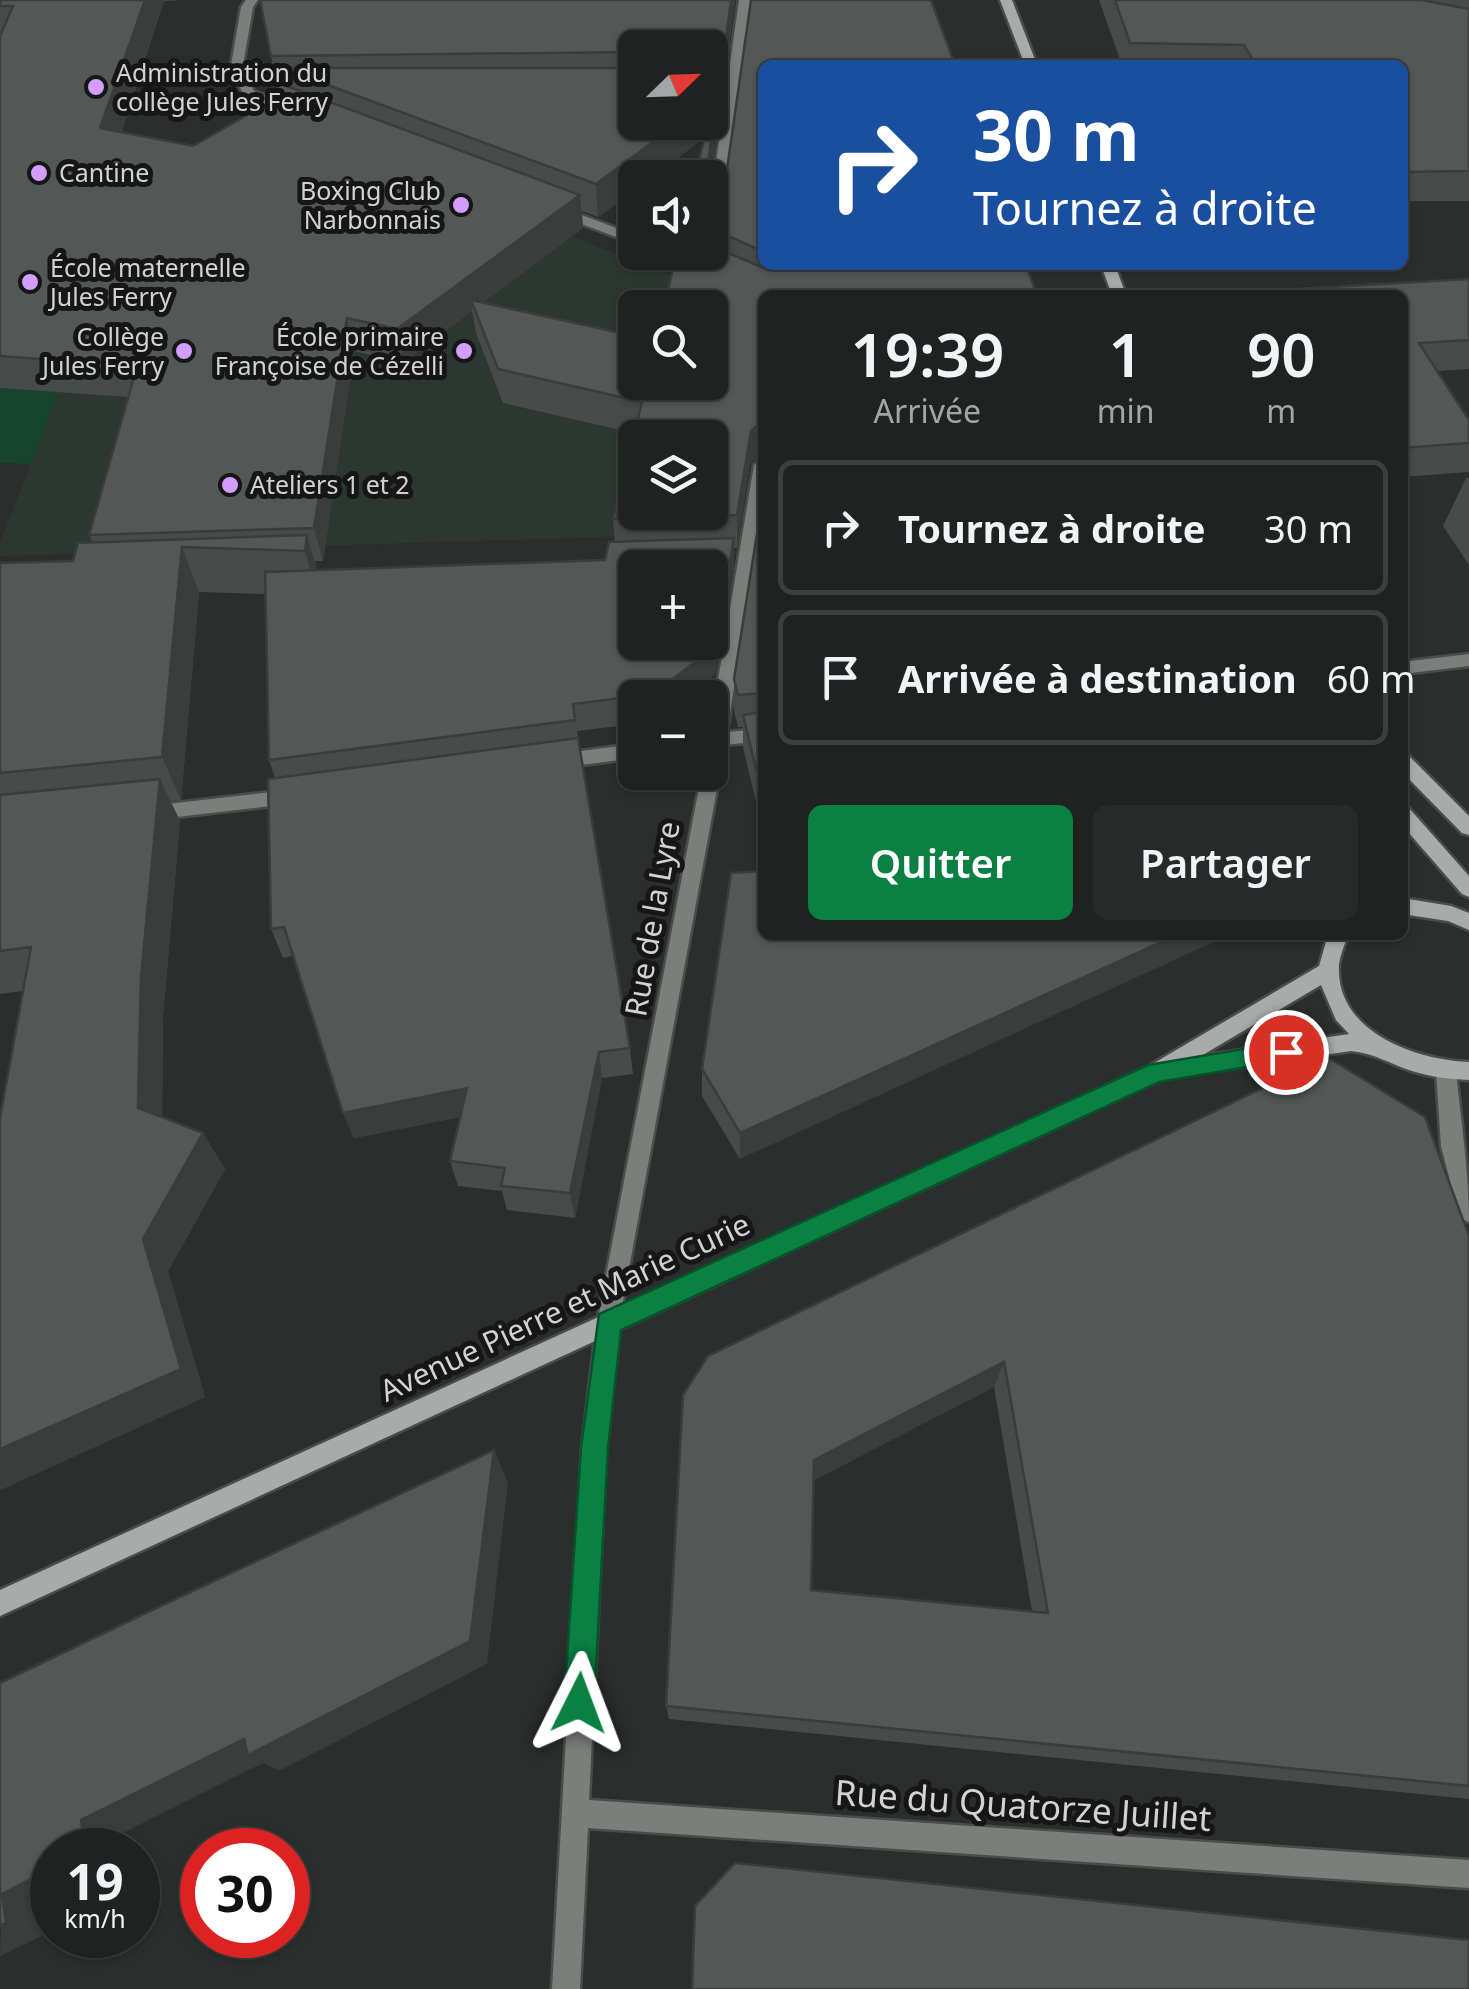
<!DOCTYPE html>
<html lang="fr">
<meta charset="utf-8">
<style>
:root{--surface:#202221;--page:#282a2a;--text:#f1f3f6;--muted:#a2a4a5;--line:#3d3f3f;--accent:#0b8043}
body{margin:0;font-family:"Noto Sans",sans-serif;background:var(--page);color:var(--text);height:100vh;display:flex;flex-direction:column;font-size:38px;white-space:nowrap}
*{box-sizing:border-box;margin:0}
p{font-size:32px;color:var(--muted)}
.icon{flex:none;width:55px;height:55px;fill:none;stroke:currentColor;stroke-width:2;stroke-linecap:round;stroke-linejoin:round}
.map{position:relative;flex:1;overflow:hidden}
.sheet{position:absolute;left:758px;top:290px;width:650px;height:650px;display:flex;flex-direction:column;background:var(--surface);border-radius:15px;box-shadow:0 2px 8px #0004,0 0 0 2px var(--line)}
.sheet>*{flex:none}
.top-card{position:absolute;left:758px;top:60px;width:650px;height:210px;border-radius:15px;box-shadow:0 2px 8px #0004,0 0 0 2px var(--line);background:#1a4fa0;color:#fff;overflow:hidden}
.needle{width:65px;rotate:67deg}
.buttons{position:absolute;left:618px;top:30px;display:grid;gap:20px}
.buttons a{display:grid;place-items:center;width:110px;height:110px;border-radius:15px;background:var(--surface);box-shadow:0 2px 8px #0004,0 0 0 2px var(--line);font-size:50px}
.speed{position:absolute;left:30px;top:1828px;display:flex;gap:20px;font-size:50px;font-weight:700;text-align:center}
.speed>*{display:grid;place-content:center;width:130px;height:130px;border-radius:50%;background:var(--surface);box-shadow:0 2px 8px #0004,0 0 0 2px var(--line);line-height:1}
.speed small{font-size:25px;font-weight:400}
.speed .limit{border:15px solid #d22;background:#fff;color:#111}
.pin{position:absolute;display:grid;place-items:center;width:85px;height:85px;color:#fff;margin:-42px;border:5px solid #fff;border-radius:50%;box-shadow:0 2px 10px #0007}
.me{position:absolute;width:110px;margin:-55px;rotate:3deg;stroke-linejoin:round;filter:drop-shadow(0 0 8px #0008)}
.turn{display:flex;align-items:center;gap:35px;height:210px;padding:0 50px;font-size:45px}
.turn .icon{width:130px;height:130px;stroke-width:2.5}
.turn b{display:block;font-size:70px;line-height:85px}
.eta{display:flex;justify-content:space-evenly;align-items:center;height:170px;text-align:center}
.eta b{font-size:60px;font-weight:600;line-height:70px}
.cta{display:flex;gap:20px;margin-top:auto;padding:20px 50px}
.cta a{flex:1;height:115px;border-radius:15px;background:var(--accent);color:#fff;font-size:40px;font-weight:600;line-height:115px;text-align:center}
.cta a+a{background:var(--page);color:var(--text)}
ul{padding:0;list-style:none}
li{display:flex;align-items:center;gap:30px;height:135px;margin:0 20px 15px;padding:0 30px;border:5px solid var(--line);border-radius:15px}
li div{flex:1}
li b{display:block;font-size:38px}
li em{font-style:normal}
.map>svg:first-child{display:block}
.built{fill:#2d3731;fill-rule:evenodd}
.green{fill:#16442d}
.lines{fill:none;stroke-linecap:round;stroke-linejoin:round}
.street-casing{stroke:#494c4a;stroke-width:5}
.secondary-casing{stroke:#494c4a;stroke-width:5}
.street{fill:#7c7e7c;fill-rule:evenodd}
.secondary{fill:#a8aba9;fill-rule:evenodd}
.tree{fill:#468f6a}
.wall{fill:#474b49;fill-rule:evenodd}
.shaded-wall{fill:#3a3d3c}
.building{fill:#535755;stroke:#3a3d3c;stroke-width:2.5;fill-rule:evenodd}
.route{fill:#0b8043;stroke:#07532c;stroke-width:2.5}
.poi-dot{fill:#d19dfe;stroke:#151615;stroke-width:4}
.labels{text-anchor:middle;stroke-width:10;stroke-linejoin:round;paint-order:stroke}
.far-poi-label{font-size:25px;fill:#d1d3d2;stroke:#151615;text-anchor:start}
.street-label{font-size:30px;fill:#d1d3d2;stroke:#151615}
.near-street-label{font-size:35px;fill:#d1d3d2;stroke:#151615}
</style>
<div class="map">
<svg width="1469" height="1989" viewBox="0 0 1469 1989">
<rect width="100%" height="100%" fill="#2b2e2c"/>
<path class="built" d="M164,0l-53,170 271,-7 330,128 -2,231 -15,12 -695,22v-13l53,-136 -53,-1zM635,308h75v74h-75zM635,438h75v74h-75z"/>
<polygon class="green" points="91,307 31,464 0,463 0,388"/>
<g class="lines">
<defs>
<g id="street">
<polygon points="246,0 258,0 253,7 242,71 254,91 298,108 298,114 290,114 245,96 230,71 241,7"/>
<polygon points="739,0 751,0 717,252 710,256 704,252 710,252 710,205"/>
<polygon points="560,207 635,235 635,244 555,214 555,208"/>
<polygon points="762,460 762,510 727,732 762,729 762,741 725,745 619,1323 606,1448 589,1800 1469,1860 1469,1888 588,1828 580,1989 552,1989 582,1448 597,1323 702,772 710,772 710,728 754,465"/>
<polygon points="1469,654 1469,666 1402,674 1402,662"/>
<polygon points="635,744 635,758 558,768 549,761 558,754"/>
<polygon points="296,789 305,796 296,803 151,820 142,813 151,806"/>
<path d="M1446,1062l7,3 3,6c5,51 13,100 13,151l-8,-3 -3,-7 -17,-66 -5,-75 3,-6z"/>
</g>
<g id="secondary">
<polygon points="1000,0 1012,0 1037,65 1025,65"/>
<polygon points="1101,265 1115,265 1126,295 1112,295"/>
<polygon points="1402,754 1408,755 1469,816 1469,835 1462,833 1402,772"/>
<polygon points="1402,805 1408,807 1469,876 1469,897 1462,894 1402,825"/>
<polygon points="1402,898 1451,906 1469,913 1469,930 1448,921 1402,914"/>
<path d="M1328,935h20c-3,9 -8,20 -9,30 -4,67 77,95 130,97v18c-20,-1 -38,-3 -57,-9 -22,-7 -38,-18 -61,-20l-187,27 -1164,538v-26l1149,-524 170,-100zM1321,985l15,35 13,14 -148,22z"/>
</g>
</defs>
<use href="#street" class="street-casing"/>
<use href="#secondary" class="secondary-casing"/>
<use href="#street" class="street"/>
<use href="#secondary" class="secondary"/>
</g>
<circle class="tree" cx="169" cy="104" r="9"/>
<g class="wall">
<path d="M0,0h183l-19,1 -43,131 72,14 86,-49 -8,-41 464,-56 -11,84 -2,1v15l-12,79 -6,-41 -53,40h-16v12l-37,27 -16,-6 1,17 -99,74 151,80 75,-130v-27l1,1 9,-7 42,-154v200h264l-264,30v163l-2,-1 -10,7 -13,84h-3v19l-19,107 -29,24h-51v26l-58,7 53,317 3,26 -31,4 -27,140 -68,-8 -5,-19 -44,-5 -8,-25 10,-44 -106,21 -11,-25 -50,-157 -10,2 -12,-29 4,-151 -6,-18 -3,-166 -67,-2 -18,208 -11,1 10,20 -17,195 -1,101 41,16 22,36 -57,102 37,126 -205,93v-372l23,-127 -23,3v-431l73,-2 19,-19 -3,-7 39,-138 -128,-9zM635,48l75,74h-75zM472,311l4,22 27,70 131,30 -21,86 2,23 -10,18 -288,10 -2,-9h8l31,-210 49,12z"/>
<polygon points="1099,0 1469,0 1469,201 1402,201 1402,65 1122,65"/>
<polygon points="1469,279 1469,369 1437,371 1469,420 1469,472 1402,477 1402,295 1258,295 1260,291"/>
<polygon points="1466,478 1469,478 1469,565 1443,526"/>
<polygon points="762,502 762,827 743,747 743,727 738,727 734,711 734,679"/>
<polygon points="762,871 740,1159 702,1096 702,1069"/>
<path d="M1469,1236v563l-800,-80 -3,-13 17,-311zM994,1387l38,224 -221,-21 2,-110z"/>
</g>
<g class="shaded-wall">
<polygon points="145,0 164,0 111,161 100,128"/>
<polygon points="731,0 735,0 724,84 722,85 722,100 710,179 710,178 706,178 706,172 712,132 651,178 635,178 635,190 598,217 596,184 680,122 710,122 710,55"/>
<polygon points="580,195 583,228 475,309 471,300 472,311 403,363 397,329"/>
<polygon points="347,318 354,351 323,561 314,528"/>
<polygon points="761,423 760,457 750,464 737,548 737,515 751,431"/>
<polygon points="307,535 320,580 318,596 305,551"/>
<polygon points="734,538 734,567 715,674 686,698 654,698 654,694"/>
<polygon points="182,547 199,592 181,800 162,757"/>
<polygon points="160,779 180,821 163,1016 162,1144 138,1108 141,977"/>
<polygon points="1177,935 1229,935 740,1159 740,1133"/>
<polygon points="599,1052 602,1078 575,1218 570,1193"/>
<polygon points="467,1088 474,1114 354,1138 343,1113"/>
<polygon points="203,1133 225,1169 168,1271 205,1397 0,1490 0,1449 143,1239"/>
<polygon points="1004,1362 994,1387 811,1482 814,1460"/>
<polygon points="494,1450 508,1483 487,1664 279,1771 263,1763 123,1833 126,1850 86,1850 81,1820"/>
<polygon points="52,1868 52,1901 51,1902 52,1931 0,1956 2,1894"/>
</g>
<g class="building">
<polygon points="0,0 145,0 100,128 193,146 279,97 276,82 580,195 397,329 347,318 314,528 89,535 138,363 108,364 0,356 0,36 13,6 0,6"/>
<polygon points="260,0 731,0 724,52 710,55 710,48 635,48 635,54 633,52 271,56"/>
<polygon points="751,0 931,0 955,65 762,65 762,251 710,228 710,225 711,226 720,219"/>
<polygon points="1115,0 1422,0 1469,9 1469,171 1402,172 1402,65 1256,65 1244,45 1130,43"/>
<polygon points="635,62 635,122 680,122 596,184 282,68 633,68"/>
<polygon points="710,67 721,68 706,178 695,178 708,122 710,122 710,114 714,98 710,101"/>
<path d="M710,245l51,22 13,-2h252l11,30h-275v130l-1,-2 -10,8 -14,84 -124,4 29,-117 -144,-33 -27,-69 164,36v46h75v-74h-46l13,-56h33zM635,438h75v74h-75z"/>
<polygon points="1469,279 1469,340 1419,343 1469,420 1469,443 1402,448 1402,295 1262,295 1260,291"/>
<polygon points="762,502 762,693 738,695 734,679"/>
<polygon points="307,535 305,551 182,547 162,757 0,773 0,563 73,561 78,543"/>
<path d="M734,538l-19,108 -61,48 -81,10 2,16 -306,40 -4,-188 340,-12 4,-18zM635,568h75v74h-75z"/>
<polygon points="762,712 762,793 743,715"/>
<polygon points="578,738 630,1048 599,1052 570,1193 501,1186 505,1168 450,1161 467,1088 343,1113 284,927 271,929 268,779"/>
<polygon points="160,779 141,977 138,1108 203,1133 143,1239 181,1369 0,1449 0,1118 31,947 0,951 0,795"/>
<polygon points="762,871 762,935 1177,935 740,1133 702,1069 731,873"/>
<path d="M1327,1057l98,60 44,119v550l-803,-80 17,-311 25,-39zM1004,1362l44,251 -237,-23 3,-130z"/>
<polygon points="494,1450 470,1641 248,1755 244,1739 81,1820 86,1850 52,1850 52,1868 2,1894 6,1923 0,1926 0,1683 146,1613"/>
<polygon points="735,1863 1469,1940 1469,1989 692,1989 695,1906"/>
</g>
<polygon class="route" points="1286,1042 1294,1045 1297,1052 1294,1059 1159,1082 621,1330 608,1448 594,1703 590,1714 579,1718 569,1714 564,1703 581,1448 599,1314 1148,1065"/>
<g class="poi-dot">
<circle cx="96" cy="87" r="10"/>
<circle cx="39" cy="173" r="10"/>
<circle cx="461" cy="205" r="10"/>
<circle cx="30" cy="282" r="10"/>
<circle cx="184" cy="351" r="10"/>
<circle cx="464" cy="351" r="10"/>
<circle cx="230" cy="485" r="10"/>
</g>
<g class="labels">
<g class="far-poi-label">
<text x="116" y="82">Administration du<tspan x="116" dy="29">collège Jules Ferry</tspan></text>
<text x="59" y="182">Cantine</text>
<text x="441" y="200" text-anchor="end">Boxing Club<tspan x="441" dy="29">Narbonnais</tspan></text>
<text x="50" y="277">École maternelle<tspan x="50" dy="29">Jules Ferry</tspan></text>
<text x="164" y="346" text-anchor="end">Collège<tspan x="164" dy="29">Jules Ferry</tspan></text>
<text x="444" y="346" text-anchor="end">École primaire<tspan x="444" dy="29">Françoise de Cézelli</tspan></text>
<text x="250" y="494">Ateliers 1 et 2</text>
</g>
<g class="street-label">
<text transform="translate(653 919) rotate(-80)" y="10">Rue de la Lyre</text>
<text transform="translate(565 1308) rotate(-25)" y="10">Avenue Pierre et Marie Curie</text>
</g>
<g class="near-street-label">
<text transform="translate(1023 1806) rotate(4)" y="12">Rue du Quatorze Juillet</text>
</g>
</g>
</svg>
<div class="buttons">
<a><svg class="needle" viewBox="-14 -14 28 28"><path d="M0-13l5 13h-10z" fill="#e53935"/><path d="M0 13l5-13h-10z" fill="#a2a4a5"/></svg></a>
<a><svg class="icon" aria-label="sound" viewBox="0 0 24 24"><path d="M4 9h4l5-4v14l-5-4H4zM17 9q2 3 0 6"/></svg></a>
<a><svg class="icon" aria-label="search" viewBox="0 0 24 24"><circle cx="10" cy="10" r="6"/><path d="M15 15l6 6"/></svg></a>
<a><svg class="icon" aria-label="layers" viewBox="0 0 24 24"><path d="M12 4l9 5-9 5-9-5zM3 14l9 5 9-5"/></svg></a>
<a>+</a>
<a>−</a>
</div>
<div class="speed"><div>19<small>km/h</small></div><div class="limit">30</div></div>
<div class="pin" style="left:1286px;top:1052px;background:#d93025"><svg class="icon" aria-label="arrive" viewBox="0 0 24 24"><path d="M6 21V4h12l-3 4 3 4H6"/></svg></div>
<svg class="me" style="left:579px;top:1703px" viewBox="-20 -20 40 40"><path d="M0-17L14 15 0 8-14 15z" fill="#0b8043" stroke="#fff" stroke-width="4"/></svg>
<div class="top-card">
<div class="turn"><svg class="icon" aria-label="right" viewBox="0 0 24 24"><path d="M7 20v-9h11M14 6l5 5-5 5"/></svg><div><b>30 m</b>Tournez à droite</div></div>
</div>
<section class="sheet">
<div class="eta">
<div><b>19:39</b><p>Arrivée</p></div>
<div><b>1</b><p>min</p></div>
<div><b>90</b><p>m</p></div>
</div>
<ul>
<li><svg class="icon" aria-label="right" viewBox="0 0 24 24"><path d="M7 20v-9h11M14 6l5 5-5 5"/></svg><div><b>Tournez à droite</b></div><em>30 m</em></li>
<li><svg class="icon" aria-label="arrive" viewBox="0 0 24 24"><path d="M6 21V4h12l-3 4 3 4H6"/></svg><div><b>Arrivée à destination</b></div><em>60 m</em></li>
</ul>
<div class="cta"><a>Quitter</a><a>Partager</a></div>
</section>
</div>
